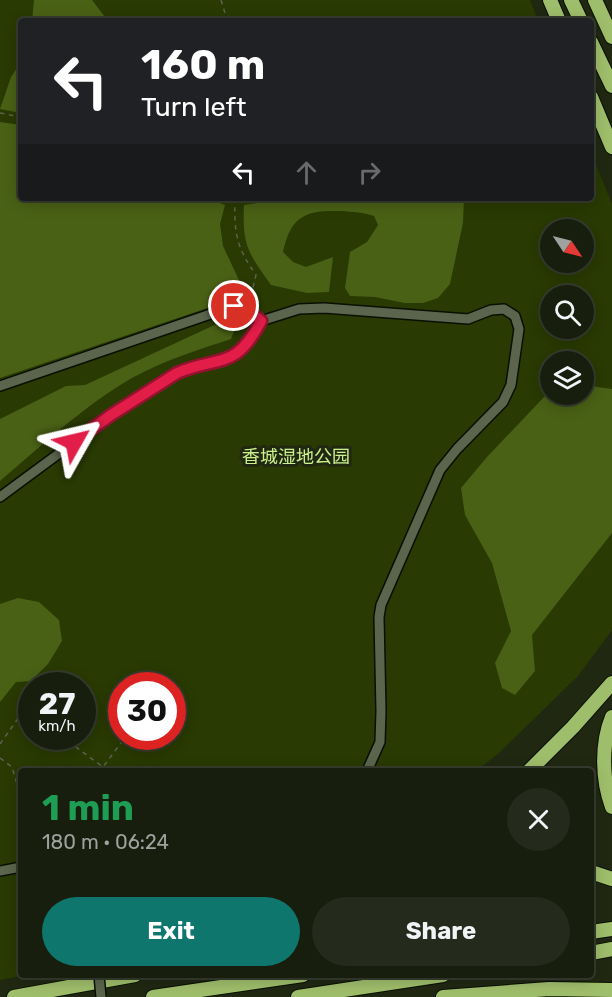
<!DOCTYPE html>
<meta charset="utf-8">
<style>
:root{--surface:#181e0e;--page:#252b1c;--text:#f1f3f6;--muted:#9fa29e;--line:#363c2e;--accent:#0f766e}
body{margin:0;font-family:Rubik,"Noto Sans SC",sans-serif;background:var(--page);color:var(--text);height:100vh;display:flex;flex-direction:column;font-size:22px;white-space:nowrap}
*{box-sizing:border-box;margin:0}
p{font-size:20px;color:var(--muted)}
.icon{flex:none;width:33px;height:33px;fill:none;stroke:currentColor;stroke-width:2;stroke-linecap:round;stroke-linejoin:round}
.map{position:relative;flex:1;overflow:hidden}
.panel{position:absolute;left:18px;top:768px;width:576px;height:210px;display:flex;flex-direction:column;background:var(--surface);border-radius:6px;box-shadow:0 3px 15px #0003,0 0 0 2px var(--line)}
.panel>*{flex:none}
.top-card{position:absolute;left:18px;top:18px;width:576px;height:183px;border-radius:6px;box-shadow:0 3px 15px #0003,0 0 0 2px var(--line);background:#202124;color:#fff;overflow:hidden}
.needle{width:39px;rotate:125deg}
.controls{position:absolute;left:540px;top:219px;display:grid;gap:12px}
.controls a{display:grid;place-items:center;width:54px;height:54px;border-radius:50%;background:var(--surface);box-shadow:0 3px 15px #0003,0 0 0 2px var(--line);font-size:30px}
.speed{position:absolute;left:18px;top:672px;display:flex;gap:12px;font-size:30px;font-weight:700;text-align:center}
.speed>*{display:grid;place-content:center;width:78px;height:78px;border-radius:50%;background:var(--surface);box-shadow:0 3px 15px #0003,0 0 0 2px var(--line);line-height:1}
.speed small{font-size:15px;font-weight:400}
.speed .limit{border:9px solid #d22;background:#fff;color:#111}
.pin{position:absolute;display:grid;place-items:center;width:51px;height:51px;color:#fff;margin:-26px;border:3px solid #fff;border-radius:50%;box-shadow:0 2px 6px #0007}
.me{position:absolute;width:66px;margin:-33px;rotate:53deg;stroke-linejoin:round;filter:drop-shadow(0 0 4px #0008)}
.turn{display:flex;align-items:center;gap:21px;height:126px;padding:0 24px;font-size:27px}
.turn .icon{width:78px;height:78px;stroke-width:2.5}
.turn b{display:block;font-size:42px;line-height:51px}
.lanes{display:flex;align-items:center;height:57px;padding:0 24px;background:#0003;justify-content:center;gap:30px;direction:ltr}
.lanes .off{opacity:.35}
.round{display:grid;place-items:center;flex:none;width:63px;height:63px;border-radius:32px;background:var(--page)}
.overview{display:flex;align-items:center;justify-content:space-between;height:102px;padding:0 24px}
h1{font-size:36px;font-weight:700;line-height:45px;color:#1e9e55}
.primary-button{display:flex;gap:12px;margin-top:auto;padding:12px 24px}
.primary-button a{flex:1;height:69px;border-radius:36px;background:var(--accent);color:#fff;font-size:24px;font-weight:700;line-height:69px;text-align:center}
.primary-button a+a{background:var(--page);color:var(--text)}
.map>svg:first-child{display:block}
.green{fill:#293a02;fill-rule:evenodd}
.water{fill:#496115}
.lines{fill:none;stroke-linecap:round;stroke-linejoin:round}
.minor-casing{stroke:#091001;stroke-width:12}
.highway-casing{stroke:#091001;stroke-width:16}
.path{stroke:#5c6350;stroke-width:1.5;stroke-dasharray:4.5 4.5;stroke-linecap:butt}
.minor{stroke:#5b654d;stroke-width:9}
.highway{stroke:#9fbe6b;stroke-width:14}
.minor-bridge-casing{stroke:#091001;stroke-width:12;stroke-linecap:butt}
.minor-bridge{stroke:#5b654d;stroke-width:9}
.route-casing{stroke:#92132f;stroke-width:15}
.route{stroke:#e11d48;stroke-width:10}
.labels{text-anchor:middle;stroke-width:6;stroke-linejoin:round;paint-order:stroke}
.park-label{font-size:18px;fill:#caf18c;stroke:#202812}
</style>
<div class="map">
<svg width="612" height="997" viewBox="0 0 612 997">
<rect width="100%" height="100%" fill="#202812"/>
<path class="green" d="M0,0h530l8,21h-517v177h570v-46l21,52v426l-34,46 -80,78 -22,17h-455v204h5l-26,5zM550,230h34v32h-34zM550,296h34v32h-34zM550,362h34v32h-34zM32,686h50v50h-50zM122,686h50v50h-50z"/>
<g class="water">
<polygon points="34,0 92,0 108,21 32,21"/>
<polygon points="21,62 21,113 0,109 11,77"/>
<polygon points="0,122 21,125 21,198 208,198 225,205 220,224 223,246 246,295 0,378"/>
<path d="M273,198h191l-1,25 -13,61 -12,14 -15,5h-18l-30,-6 -25,-1 -5,-8 5,-36 17,-10 11,-17 -4,-9c-11,-4 -21,-4 -33,-5 -35,-1 -50,4 -58,41l10,10 13,5 27,-10 -4,35 -22,1 -36,-8c-23,-32 -29,-40 -27,-80l21,-3z"/>
<path d="M221,322h10l3,9 -3,8c-34,11 -68,22 -99,39 -47,27 -91,68 -132,103v-62l66,-33 19,-1z"/>
<polygon points="584,385 612,389 612,533 532,635 535,671 515,695 502,688 495,663 511,631 492,563 465,515 461,488 487,457 545,396 550,394 584,394"/>
<polygon points="18,598 39,602 59,620 62,641 48,664 31,681 16,682 0,702 0,604"/>
</g>
<g class="lines">
<defs>
<g id="minor">
<polyline points="0,386 234,306 248,310 261,321 299,309 324,308 468,319 491,310 504,309 515,316 519,329 511,385 503,402 457,449 440,470 381,605 379,617 381,711 380,742 367,771"/>
<path d="M0,497l111,-82 66,-42c43,-19 57,-2 84,-52"/>
<polyline points="0,871 21,867"/>
</g>
<g id="highway">
<polyline points="550,0 559,21"/>
<polyline points="571,0 581,21"/>
<polyline points="595,0 612,37"/>
<polyline points="591,42 612,86"/>
<polyline points="591,97 612,147"/>
<path d="M612,717c-11,27 -10,63 0,90"/>
<polyline points="529,771 573,727 612,683"/>
<polyline points="591,872 612,879"/>
<polyline points="591,932 612,929"/>
<polyline points="591,953 612,949"/>
<polyline points="14,997 135,975"/>
<polyline points="153,997 303,975"/>
<polyline points="298,997 443,975"/>
<polyline points="443,997 549,989 612,990"/>
</g>
</defs>
<use href="#minor" class="minor-casing"/>
<use href="#highway" class="highway-casing"/>
<g class="path">
<polyline points="221,0 225,13 233,21"/>
<polyline points="0,113 21,117"/>
<path d="M235,198c-1,34 1,49 21,77l-6,25"/>
<polyline points="61,736 103,767 121,743"/>
<polyline points="0,744 24,710 32,716"/>
<polyline points="0,758 12,767 21,797"/>
<polyline points="156,767 157,771"/>
</g>
<use href="#minor" class="minor"/>
<use href="#highway" class="highway"/>
<defs>
<polyline id="minor-bridge" points="99,975 101,997"/>
</defs>
<use href="#minor-bridge" class="minor-bridge-casing"/>
<use href="#minor-bridge" class="minor-bridge"/>
</g>
<g class="lines">
<defs>
<path id="route" d="M74,442l37,-27 66,-42c43,-18 58,-2 84,-52l-13,-11 -14,-4"/>
</defs>
<use href="#route" class="route-casing"/>
<use href="#route" class="route"/>
</g>
<g class="labels">
<g class="park-label">
<text x="296" y="463">香城湿地公园</text>
</g>
</g>
</svg>
<div class="controls">
<a><svg class="needle" viewBox="-14 -14 28 28"><path d="M0-13l5 13h-10z" fill="#e53935"/><path d="M0 13l5-13h-10z" fill="#9fa29e"/></svg></a>
<a><svg class="icon" aria-label="search" viewBox="0 0 24 24"><circle cx="10" cy="10" r="6"/><path d="M15 15l6 6"/></svg></a>
<a><svg class="icon" aria-label="layers" viewBox="0 0 24 24"><path d="M12 4l9 5-9 5-9-5zM3 14l9 5 9-5"/></svg></a>
</div>
<div class="speed"><div>27<small>km/h</small></div><div class="limit">30</div></div>
<div class="pin" style="left:234px;top:306px;background:#d93025"><svg class="icon" aria-label="arrive" viewBox="0 0 24 24"><path d="M6 21V4h12l-3 4 3 4H6"/></svg></div>
<svg class="me" style="left:74px;top:442px" viewBox="-20 -20 40 40"><path d="M0-17L14 15 0 8-14 15z" fill="#e11d48" stroke="#fff" stroke-width="4"/></svg>
<div class="top-card">
<div class="turn"><svg class="icon" aria-label="left" viewBox="0 0 24 24"><path d="M17 20v-9H6M10 6l-5 5 5 5"/></svg><div><b>160 m</b>Turn left</div></div>
<div class="lanes"><svg class="icon" aria-label="left" viewBox="0 0 24 24"><path d="M17 20v-9H6M10 6l-5 5 5 5"/></svg><svg class="icon off" aria-label="ahead" viewBox="0 0 24 24"><path d="M12 20V5M6 11l6-6 6 6"/></svg><svg class="icon off" aria-label="right" viewBox="0 0 24 24"><path d="M7 20v-9h11M14 6l5 5-5 5"/></svg></div>
</div>
<section class="panel">
<div class="overview"><div><h1>1 min</h1><p>180 m · 06:24</p></div><a class="round"><svg class="icon" aria-label="close" viewBox="0 0 24 24"><path d="M6 6l12 12M18 6L6 18"/></svg></a></div>
<div class="primary-button"><a>Exit</a><a>Share</a></div>
</section>
</div>
